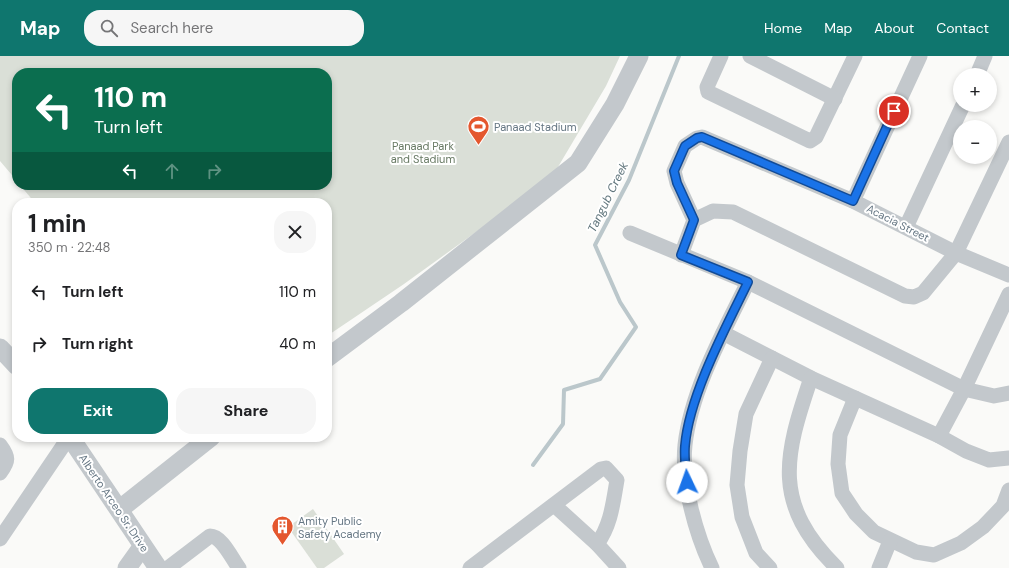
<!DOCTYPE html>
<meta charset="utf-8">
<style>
:root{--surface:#fff;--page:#f6f6f6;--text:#202124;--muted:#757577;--accent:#0f766e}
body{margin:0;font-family:"DM Sans",sans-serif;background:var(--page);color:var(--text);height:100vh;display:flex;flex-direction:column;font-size:15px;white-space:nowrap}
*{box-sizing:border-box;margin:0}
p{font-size:13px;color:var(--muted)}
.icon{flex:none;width:22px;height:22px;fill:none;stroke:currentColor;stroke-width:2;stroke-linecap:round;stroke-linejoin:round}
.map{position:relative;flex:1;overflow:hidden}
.side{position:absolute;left:12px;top:142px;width:320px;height:244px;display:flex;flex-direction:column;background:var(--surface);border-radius:16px;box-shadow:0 2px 6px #0003}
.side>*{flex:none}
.top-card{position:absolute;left:12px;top:12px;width:320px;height:122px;border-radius:16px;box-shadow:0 2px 6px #0003;background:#0b6e4f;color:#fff;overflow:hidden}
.controls{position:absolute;left:953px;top:12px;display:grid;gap:8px}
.controls a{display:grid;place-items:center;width:44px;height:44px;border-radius:50%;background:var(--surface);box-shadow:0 2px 6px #0003;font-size:20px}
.pin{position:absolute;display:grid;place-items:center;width:34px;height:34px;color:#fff;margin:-17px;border:2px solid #fff;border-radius:50%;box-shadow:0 1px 4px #0007}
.me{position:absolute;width:44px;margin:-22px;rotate:357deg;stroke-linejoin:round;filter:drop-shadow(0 0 3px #0008)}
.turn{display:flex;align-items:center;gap:14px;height:84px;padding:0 16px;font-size:18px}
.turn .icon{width:52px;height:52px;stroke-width:2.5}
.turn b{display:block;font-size:28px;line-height:34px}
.lanes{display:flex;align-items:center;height:38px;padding:0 16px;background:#0003;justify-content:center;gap:20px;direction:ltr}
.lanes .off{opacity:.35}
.round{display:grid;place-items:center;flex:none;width:42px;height:42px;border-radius:16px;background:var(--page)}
.summary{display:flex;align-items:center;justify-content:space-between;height:68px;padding:0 16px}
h1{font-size:24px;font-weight:700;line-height:30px}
.button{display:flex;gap:8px;margin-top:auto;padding:8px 16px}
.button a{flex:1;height:46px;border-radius:16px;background:var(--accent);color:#fff;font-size:16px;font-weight:700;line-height:46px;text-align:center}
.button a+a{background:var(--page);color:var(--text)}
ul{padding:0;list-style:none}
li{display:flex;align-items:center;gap:12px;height:52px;padding:0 16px}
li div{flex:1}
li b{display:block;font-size:15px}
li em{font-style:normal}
header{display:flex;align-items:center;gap:24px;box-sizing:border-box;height:56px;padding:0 20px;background:var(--accent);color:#fff}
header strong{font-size:19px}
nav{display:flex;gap:22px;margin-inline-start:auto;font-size:14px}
.search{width:280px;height:36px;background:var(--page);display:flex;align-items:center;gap:10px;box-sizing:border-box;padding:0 14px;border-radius:16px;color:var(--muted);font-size:15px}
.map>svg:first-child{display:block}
.green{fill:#dadfd7}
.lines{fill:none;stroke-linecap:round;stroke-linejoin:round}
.stream{stroke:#bbc7cb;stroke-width:4}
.minor{stroke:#c3c8cc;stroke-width:15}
.tertiary{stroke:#c3c8cc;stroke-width:19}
.route-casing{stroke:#114b97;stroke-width:10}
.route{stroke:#1a73e8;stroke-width:7}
.labels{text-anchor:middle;stroke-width:4;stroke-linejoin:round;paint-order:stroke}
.poi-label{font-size:11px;fill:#657683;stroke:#fff;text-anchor:start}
.park-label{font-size:11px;fill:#687a64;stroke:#fff}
.street-label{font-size:11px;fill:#657683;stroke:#fff}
.water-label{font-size:12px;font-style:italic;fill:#60757c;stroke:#fff}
</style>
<header>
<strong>Map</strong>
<div class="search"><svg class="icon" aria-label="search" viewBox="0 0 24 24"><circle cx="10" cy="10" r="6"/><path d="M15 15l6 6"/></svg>Search here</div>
<nav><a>Home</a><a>Map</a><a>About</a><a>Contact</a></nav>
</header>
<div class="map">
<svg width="1009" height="512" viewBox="0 0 1009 512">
<rect width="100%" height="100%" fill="#fafaf8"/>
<g class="green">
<polygon points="0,0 620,0 606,30 555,116 544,127 404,228 327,280 327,147 35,147 20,129 327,129 327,17 17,17 17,125 0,105"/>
<polygon points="313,453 344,498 324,512 317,512 288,471"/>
</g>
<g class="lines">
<polyline class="stream" points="533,409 563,368 564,334 600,323 636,271 620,246 595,189 629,124 679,0"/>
<g class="minor">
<polyline points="721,0 707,31 708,36 810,85 816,81 855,0"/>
<polyline points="750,0 835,43"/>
<polyline points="977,19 985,0"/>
<polyline points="853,145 920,0"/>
<polyline points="694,164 713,155 733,156 905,240 914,241 923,237 956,197 1009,86"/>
<polyline points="906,171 963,49"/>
<polyline points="630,177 748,226 964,333 994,340 1009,337"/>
<polyline points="681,199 694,164 677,127 674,115 685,90 697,82 702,81 853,145 956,197 1009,219"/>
<polyline points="723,277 811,322 939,380 966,395 989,404 1009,402"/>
<path d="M811,322c-27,79 -39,126 26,190"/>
<polyline points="855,342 840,379 838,408 842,437 856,458 874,476 916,496 934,499 961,487 983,471 1003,450 1009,434"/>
<polyline points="939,380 964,333 1009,238"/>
<path d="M0,389c9,12 9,16 0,28"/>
<polyline points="554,449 597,488 619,512"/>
<polyline points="0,483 69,381"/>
<path d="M168,512l42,-32c12,0 22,23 29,32"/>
<path d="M470,512l131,-99 5,-1 11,12c-4,23 -6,45 -20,64"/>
<path d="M712,512c-16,-33 -31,-86 -27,-123 6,-55 39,-114 63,-163"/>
<polyline points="770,512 756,497 742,461 737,429 740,395 746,358 772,302"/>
<polyline points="879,512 890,485"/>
</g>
<g class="tertiary">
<polyline points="0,292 17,310"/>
<polyline points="327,302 401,247 578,107 615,48 639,0"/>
<polyline points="70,381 158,512"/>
<polyline points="120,453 211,381"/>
<polyline points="127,512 142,491"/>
</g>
</g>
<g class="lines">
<defs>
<path id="route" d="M687,426c-1,-11 -3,-24 -2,-36 4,-50 41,-119 63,-164l-67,-27 13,-35 -17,-37 -3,-12 11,-25 12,-8 5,-1 151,64 41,-90"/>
</defs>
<use href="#route" class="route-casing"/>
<use href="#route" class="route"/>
</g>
<defs>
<symbol id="stadium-pin" viewBox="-11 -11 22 30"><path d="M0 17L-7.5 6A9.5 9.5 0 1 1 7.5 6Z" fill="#e4572e" stroke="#fff"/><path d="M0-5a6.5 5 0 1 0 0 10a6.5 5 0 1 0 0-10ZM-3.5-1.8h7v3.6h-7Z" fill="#fff"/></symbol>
<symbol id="building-pin" viewBox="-11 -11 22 30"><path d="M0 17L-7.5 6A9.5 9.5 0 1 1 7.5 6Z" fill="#e4572e" stroke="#fff"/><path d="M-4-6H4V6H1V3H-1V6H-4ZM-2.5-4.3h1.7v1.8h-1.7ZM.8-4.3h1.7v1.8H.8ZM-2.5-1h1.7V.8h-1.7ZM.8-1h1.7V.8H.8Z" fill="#fff"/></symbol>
</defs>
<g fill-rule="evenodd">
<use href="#stadium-pin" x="466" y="58" width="25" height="34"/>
<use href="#building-pin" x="270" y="458" width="25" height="34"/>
</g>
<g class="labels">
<g class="poi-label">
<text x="494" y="75">Panaad Stadium</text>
<text x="298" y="469">Amity Public<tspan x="298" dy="13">Safety Academy</tspan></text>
</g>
<g class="park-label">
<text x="423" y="94">Panaad Park<tspan x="423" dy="13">and Stadium</tspan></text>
</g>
<g class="street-label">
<text transform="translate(898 167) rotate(27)" y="4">Acacia Street</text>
<text transform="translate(114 447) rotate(56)" y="4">Alberto Arceo Sr. Drive</text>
</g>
<g class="water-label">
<text transform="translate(608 141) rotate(-64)" y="4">Tangub Creek</text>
</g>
</g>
</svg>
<div class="controls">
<a>+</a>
<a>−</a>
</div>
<div class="pin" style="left:894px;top:55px;background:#d93025"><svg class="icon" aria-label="arrive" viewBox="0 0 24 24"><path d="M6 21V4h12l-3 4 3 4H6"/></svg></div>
<svg class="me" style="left:687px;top:426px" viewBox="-20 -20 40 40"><circle r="19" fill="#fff"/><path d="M0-13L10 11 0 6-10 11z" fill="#1a73e8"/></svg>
<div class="top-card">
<div class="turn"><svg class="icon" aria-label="left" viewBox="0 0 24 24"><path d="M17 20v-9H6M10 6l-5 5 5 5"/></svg><div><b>110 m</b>Turn left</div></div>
<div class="lanes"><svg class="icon" aria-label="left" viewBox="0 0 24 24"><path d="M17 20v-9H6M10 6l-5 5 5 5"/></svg><svg class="icon off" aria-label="ahead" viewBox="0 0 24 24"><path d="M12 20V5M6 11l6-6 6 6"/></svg><svg class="icon off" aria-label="right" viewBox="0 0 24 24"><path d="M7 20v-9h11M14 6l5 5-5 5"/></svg></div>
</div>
<section class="side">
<div class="summary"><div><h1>1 min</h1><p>350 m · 22:48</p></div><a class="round"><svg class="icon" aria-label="close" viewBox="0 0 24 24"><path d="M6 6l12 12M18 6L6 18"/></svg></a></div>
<ul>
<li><svg class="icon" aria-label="left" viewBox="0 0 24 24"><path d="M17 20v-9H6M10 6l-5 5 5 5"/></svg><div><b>Turn left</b></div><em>110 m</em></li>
<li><svg class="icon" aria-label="right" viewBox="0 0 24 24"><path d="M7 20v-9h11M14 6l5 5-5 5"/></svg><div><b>Turn right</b></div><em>40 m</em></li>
</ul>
<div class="button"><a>Exit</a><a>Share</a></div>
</section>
</div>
